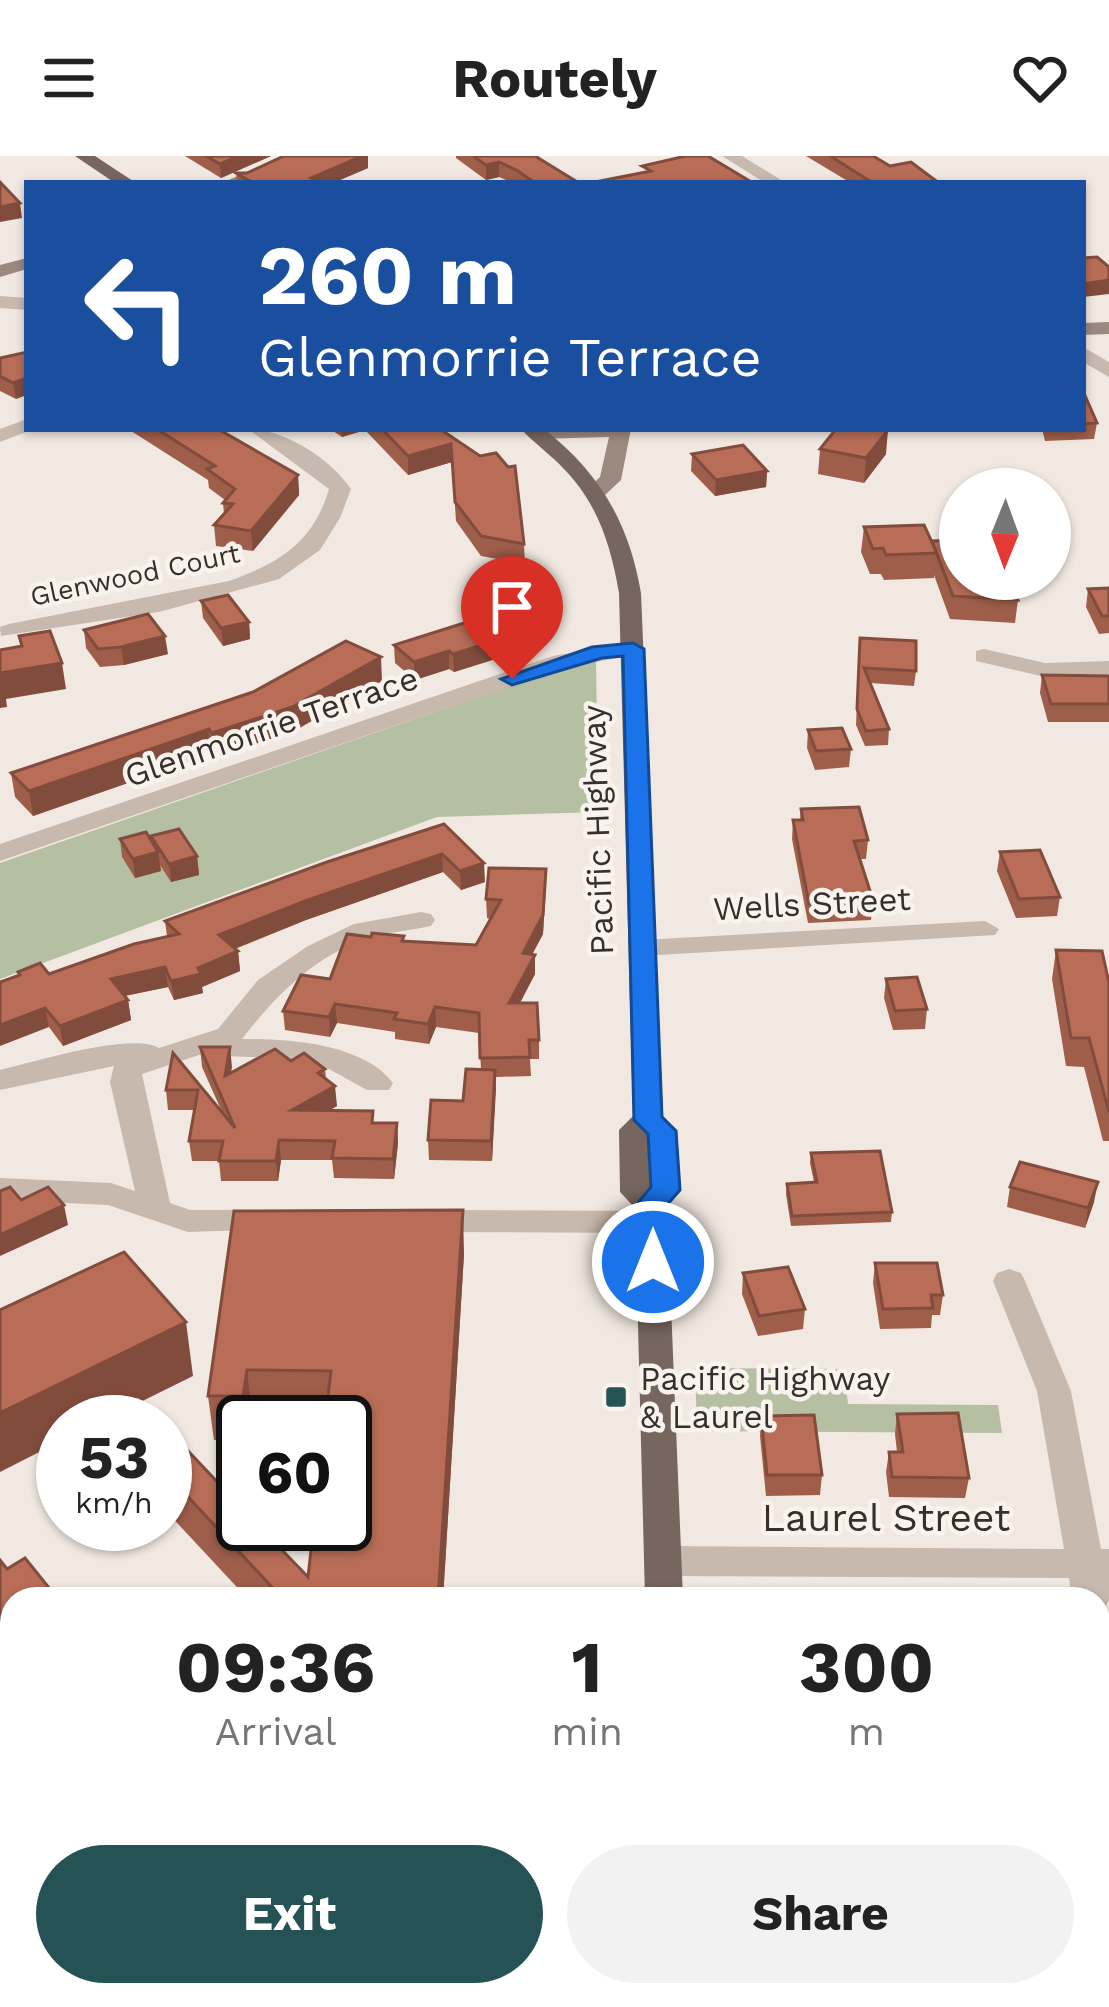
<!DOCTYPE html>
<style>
:root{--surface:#fff;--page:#f2f2f2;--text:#222;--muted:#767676;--accent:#255254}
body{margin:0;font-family:"Work Sans",sans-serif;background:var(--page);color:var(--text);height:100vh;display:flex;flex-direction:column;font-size:45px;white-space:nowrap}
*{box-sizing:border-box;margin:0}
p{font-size:39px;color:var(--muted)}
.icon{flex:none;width:66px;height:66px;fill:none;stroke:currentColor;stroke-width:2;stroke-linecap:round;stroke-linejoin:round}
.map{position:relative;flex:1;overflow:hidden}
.details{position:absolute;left:0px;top:1431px;width:1110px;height:420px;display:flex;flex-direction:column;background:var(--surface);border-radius:36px 36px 0 0;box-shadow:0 3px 9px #0004}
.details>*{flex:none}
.banner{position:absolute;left:24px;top:24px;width:1062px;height:252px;border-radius:0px;box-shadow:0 3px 9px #0004;background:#1a4fa0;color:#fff;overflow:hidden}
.needle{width:78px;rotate:181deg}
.controls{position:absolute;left:939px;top:312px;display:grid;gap:24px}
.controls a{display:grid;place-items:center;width:132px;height:132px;border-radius:50%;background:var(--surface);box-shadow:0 3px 9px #0004;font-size:60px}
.speed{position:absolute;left:36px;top:1239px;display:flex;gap:24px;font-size:60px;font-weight:700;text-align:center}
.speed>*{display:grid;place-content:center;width:156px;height:156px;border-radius:50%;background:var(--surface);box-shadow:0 3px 9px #0004;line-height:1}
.speed small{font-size:30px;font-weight:400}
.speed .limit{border:6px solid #111;border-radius:18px;background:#fff;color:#111}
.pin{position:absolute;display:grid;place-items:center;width:102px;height:102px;color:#fff;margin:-123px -51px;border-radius:50% 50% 50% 0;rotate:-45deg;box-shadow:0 0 12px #0007}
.pin .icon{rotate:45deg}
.me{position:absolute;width:132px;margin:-66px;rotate:0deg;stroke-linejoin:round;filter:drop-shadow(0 0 9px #0008)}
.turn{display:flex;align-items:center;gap:42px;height:252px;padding:0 36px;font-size:54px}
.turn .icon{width:156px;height:156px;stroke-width:2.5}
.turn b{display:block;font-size:84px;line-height:102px}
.eta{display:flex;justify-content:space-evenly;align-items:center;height:204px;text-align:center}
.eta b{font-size:72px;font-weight:700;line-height:84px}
.action{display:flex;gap:24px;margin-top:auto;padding:24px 36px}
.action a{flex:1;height:138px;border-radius:72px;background:var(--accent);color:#fff;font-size:48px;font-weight:700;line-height:138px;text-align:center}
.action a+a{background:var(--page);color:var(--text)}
header{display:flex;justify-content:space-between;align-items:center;height:156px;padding:0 36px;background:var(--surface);font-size:54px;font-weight:700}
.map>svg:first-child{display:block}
.green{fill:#b5bfa2}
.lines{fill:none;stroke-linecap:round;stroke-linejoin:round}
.street{fill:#c8b9ae;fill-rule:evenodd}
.secondary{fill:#9b897f;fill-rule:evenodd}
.primary{fill:#77665e;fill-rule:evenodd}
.wall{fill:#9f5e4a}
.shaded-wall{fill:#824c3c}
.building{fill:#b96d56;stroke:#824c3c;stroke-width:3}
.route{fill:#1a73e8;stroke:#114b97;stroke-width:3}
.poi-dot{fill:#255254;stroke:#f9f3ed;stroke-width:4.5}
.labels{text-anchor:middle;stroke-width:9;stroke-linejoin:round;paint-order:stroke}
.far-street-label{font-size:27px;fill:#372f2b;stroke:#f9f3ed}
.street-label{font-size:33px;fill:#372f2b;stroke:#f9f3ed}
.poi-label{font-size:33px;fill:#372f2b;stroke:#f9f3ed;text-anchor:start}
.near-street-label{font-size:39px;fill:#372f2b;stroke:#f9f3ed}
</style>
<header><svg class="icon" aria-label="menu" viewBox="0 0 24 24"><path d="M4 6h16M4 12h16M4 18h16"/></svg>Routely<svg class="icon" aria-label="heart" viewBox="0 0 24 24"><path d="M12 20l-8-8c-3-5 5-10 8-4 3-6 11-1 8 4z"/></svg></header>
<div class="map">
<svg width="1109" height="1851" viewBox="0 0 1109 1851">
<rect width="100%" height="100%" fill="#f1e9e1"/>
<g class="green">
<polygon points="596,500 598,656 437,661 0,823 0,707"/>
<polygon points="695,1212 844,1213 848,1248 998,1249 1002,1277 697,1275"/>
<polygon points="0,1658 12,1667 12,1839 357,1839 406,1851 0,1851"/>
</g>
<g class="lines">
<g class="street">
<polygon points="722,0 742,0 786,27 765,27"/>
<polygon points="0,140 27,142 27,154 0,152"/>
<polygon points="1083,191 1109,206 1109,221 1083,206"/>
<polygon points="27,263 27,273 34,273 0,286 0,273"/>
<path d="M248,273c36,0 82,29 103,60l-11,29 -20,32 -41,29 -120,33 -158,24 -1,-9 9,-3 220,-43c50,-18 84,-38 100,-92z"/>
<polygon points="633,486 645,493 641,498 566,511 0,705 0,688 553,500"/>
<polygon points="984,493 1045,507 1109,505 1109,519 1045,521 976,505 976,495"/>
<path d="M421,756l10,2 4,6 -4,6c-19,4 -38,6 -56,10 -57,16 -99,59 -133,103 45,0 121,4 151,44l-4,7h-22l-38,-21 -55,-11 -75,-3 -57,19 28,129 20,7h81l11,3 5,8 -5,8 -94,3 -80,-27 -108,-5v-22l111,5 24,8 -25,-109 4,-16 -114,24v-20c35,-8 130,-38 159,-22l59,-19 40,-49 50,-34 46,-22z"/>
<polygon points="985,765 999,773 995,779 642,800 628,792 642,784"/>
<polygon points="427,1054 652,1055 663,1058 668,1066 663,1074 652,1077 427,1076 416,1073 411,1065 416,1057"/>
<polygon points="1009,1113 1021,1117 1025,1125 1071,1235 1101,1393 1109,1393 1109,1444 1104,1454 1098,1456 1098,1443 1072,1443 1069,1422 662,1420 649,1415 644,1405 649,1395 662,1390 1064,1393 1037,1235 993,1125 997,1117"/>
<polygon points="1098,1462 1109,1465 1109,1547 1098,1543"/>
</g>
<g class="secondary">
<polygon points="282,0 305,0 246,27 222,27"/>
<polygon points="27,102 27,113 0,121 0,109"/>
<polygon points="1109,166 1109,178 1083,179 1083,167"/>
<polygon points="528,273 631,273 621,324 604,340 588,340 585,335 600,321 609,281 536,283 529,281"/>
</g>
<g class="primary">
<polygon points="75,0 95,0 136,27 115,27"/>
<path d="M521,273h23c56,44 85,94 97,164l22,523 14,15 4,59 -14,17 16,392h-38l-10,-391 -15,-16 -1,-62 14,-14 -14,-523c-8,-47 -21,-89 -55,-124 -13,-14 -30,-26 -43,-40z"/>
<polygon points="727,1839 774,1839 780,1851 733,1851"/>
</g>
</g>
<g class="wall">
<polygon points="185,0 271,0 221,22"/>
<polygon points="284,0 368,0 368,12 333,27 237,27 236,17 247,17"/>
<polygon points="456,0 535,0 579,27 513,27 499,21 486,24 456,2"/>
<polygon points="806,0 873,0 890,10 939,27 851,27"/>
<polygon points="27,196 16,243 0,235 0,202"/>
<polygon points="1083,235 1097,267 1094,283 1045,285 1042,273 1083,273"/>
<polygon points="128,273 218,273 298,319 299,339 253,395 216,390 214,369 224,358 223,347 225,344 209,332 208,324"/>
<polygon points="330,273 440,273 524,388 525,408 481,400 456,365 452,306 408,319 365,274 342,281"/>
<polygon points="820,293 886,298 864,327 818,318"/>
<polygon points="692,298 767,315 766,331 715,340 691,315"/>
<polygon points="864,371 932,387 960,423 1018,444 1015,467 950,463 934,419 934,422 884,424 881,418 870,418 861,396"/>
<polygon points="1109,432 1109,477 1099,478 1086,451 1088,433"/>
<polygon points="201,445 249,466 250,483 223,490 203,462"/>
<polygon points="84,474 168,498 124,509 100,511 86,492"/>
<polygon points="505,482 505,500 454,516 449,513 415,524 395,507 394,489"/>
<polygon points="859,497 916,515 914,530 870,527 889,573 888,589 865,590 856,569"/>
<polygon points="1042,519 1109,520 1109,566 1048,566 1040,537"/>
<polygon points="382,525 294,575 215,601 211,598 33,660 15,641 11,617"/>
<polygon points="808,574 851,593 849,611 815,614 807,592"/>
<polygon points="801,653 868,684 866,703 860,703 873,744 871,764 808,767 792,683 793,664 800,664"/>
<polygon points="444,668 485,726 461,734 443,716 306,764 235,793 238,795 240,815 202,831 203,837 174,844 168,831 125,840 128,844 131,864 63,890 49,871 18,819 18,816 49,818 167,780 165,765"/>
<polygon points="151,680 197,700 199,719 171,726 160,709 161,715 135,722 122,701 120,683 152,685"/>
<polygon points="1000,696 1060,741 1057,760 1016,762 997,715"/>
<polygon points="546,732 543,778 532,798 535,818 520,847 539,884 539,903 530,903 531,920 496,921 492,1005 429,1004 428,984 463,945 481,913 479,877 436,871 429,888 395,883 395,876 337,867 330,881 285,874 283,855 330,823 371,781 404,780 404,785 476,789 491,763 487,762 486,743"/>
<polygon points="1056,794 1109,827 1109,985 1103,985 1084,911 1066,910 1052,823"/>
<polygon points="886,823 927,853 925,873 893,874 884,842"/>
<polygon points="200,891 230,891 231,917 291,905 325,913 326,923 337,950 328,955 374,967 397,967 398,987 394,1023 334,1022 332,1004 281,1004 278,1025 221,1025 219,1005 192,1005 189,985 195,954 168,954 166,934 173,897 222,956 202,911"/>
<polygon points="811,997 892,1056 891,1066 791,1070 786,1038 787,1028 814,1026 810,1007"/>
<polygon points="1010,1031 1094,1046 1085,1072 1007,1051"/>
<polygon points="234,1055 464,1098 443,1443 248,1443 166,1355 165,1308 308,1421 326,1259 252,1258 251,1266 243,1266 243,1284 214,1284 208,1240"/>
<polygon points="875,1107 943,1139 940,1159 932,1159 931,1172 880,1173 873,1127"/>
<polygon points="743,1117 805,1153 803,1173 758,1180 742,1138"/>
<polygon points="897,1258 969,1322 965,1342 889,1341 886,1316 889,1296 897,1296 895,1278"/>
<polygon points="761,1260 822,1319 820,1339 766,1340 760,1280"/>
<polygon points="0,1404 7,1413 50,1433 52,1443 12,1443 12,1568 0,1553"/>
<polygon points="919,1839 1006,1839 999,1851 937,1851"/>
</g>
<g class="shaded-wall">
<polygon points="238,0 271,0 221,22 220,8"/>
<polygon points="362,0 368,0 368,12 333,27 312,27 311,22"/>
<polygon points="499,6 499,21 486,24 486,9"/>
<polygon points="20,47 22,62 0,66 0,51"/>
<polygon points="1109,124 1109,138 1083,141 1083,128"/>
<polygon points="27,222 27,239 16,243 13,227"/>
<polygon points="341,273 365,273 365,274 342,281"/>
<polygon points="888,274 886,298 864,327 866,302"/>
<polygon points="451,288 452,306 408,319 408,300"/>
<polygon points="767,315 766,331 715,340 716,324"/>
<polygon points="298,319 299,339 253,395 251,375"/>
<polygon points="249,466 250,483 223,490 221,472"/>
<polygon points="165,480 168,498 124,509 121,491"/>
<polygon points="505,482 505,500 454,516 453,498"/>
<polygon points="449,495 449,513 415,524 414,506"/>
<polygon points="381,501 382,525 294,575 215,601 212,577"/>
<polygon points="62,507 66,533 6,543 7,551 0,552 0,517"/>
<polygon points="209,573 211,598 33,660 29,635"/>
<polygon points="158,696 161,715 135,722 133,703"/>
<polygon points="442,698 443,716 306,764 221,798 219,779 305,745"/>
<polygon points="197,700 199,719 171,726 169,708"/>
<polygon points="484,707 485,726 461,734 460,715"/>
<polygon points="546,713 543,778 523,816 523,797"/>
<polygon points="238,795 240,815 202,831 203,837 174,844 171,825"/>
<polygon points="535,799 535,818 509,867 509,847"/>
<polygon points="165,811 168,831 114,842 111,823"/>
<polygon points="128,844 131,864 63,890 60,870"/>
<polygon points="335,848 337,867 330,881 329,861"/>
<polygon points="435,851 436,871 429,888 428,868"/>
<polygon points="45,852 49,871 0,890 0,869"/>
<polygon points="230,891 232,911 227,940 225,920"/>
<polygon points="495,914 496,933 492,1005 491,985"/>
<polygon points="335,930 337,950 294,974 292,954"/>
<polygon points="397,967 398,987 394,1023 393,1003"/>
<polygon points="279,984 281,1004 278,1025 276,1005"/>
<polygon points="1098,1026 1094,1046 1085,1072 1088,1052"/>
<polygon points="64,1049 68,1069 0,1100 0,1079"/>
<polygon points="463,1054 464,1098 443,1443 438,1443"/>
<polygon points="186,1166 193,1220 100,1266 63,1266 63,1284 0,1316 0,1257"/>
<polygon points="247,1214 252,1258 251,1266 246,1266 243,1240"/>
<polygon points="50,1433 52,1443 34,1443 34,1442"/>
<polygon points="998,1839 1006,1839 999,1851 990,1851"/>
</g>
<g class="building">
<polygon points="206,0 238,0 220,8"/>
<polygon points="284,0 362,0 311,22 322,27 253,27 236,17 247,17"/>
<polygon points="473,0 535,0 579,27 535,27 518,15 499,6 486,9"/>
<polygon points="686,0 708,0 753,27 590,27 651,15 642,10"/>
<polygon points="830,0 873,0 890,10 911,6 939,27 873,27"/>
<polygon points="0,26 20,47 0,51"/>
<polygon points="1097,101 1109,111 1109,124 1083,128 1083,102"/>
<polygon points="27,196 27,222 13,227 0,220 0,202"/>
<polygon points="1083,235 1097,267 1083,268"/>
<polygon points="157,273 218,273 298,319 251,375 214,369 233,348 223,347 235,333 207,313 215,310"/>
<polygon points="382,273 440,273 480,300 496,297 508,311 515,310 524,388 481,380 455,346 451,288 408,300"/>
<polygon points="836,273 888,273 888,274 866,302 820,293"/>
<polygon points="743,289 767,315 716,324 692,298"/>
<polygon points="924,369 937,397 886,399 883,392 873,393 864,371"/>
<polygon points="960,384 960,423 1010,423 1018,444 953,440 932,385"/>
<polygon points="1109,432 1109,460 1102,460 1088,433"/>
<polygon points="228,439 249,466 221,472 201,445"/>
<polygon points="148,458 165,480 121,491 98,493 84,474"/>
<polygon points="480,462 505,482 453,498 449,495 414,506 394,489"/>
<polygon points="50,475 62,507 0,517 3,524 0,525 0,494 22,490 19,480"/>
<polygon points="860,482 916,485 916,515 864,512 889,573 866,575 857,553"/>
<polygon points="346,485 381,501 292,551 212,577 209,573 29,635 11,617 253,536"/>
<polygon points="1042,519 1109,520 1109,548 1051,548"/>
<polygon points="842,572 851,593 816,595 808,574"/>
<polygon points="859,651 868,684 854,685 873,744 809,748 793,664 803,664 801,653"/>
<polygon points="444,668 484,707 460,715 442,698 305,745 219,779 238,795 198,812 201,818 171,825 165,811 111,823 128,844 60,870 45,852 0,869 0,826 20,819 18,816 40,807 49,818 134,788 179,778 165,765 327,706"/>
<polygon points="179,673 197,700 169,708 151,680"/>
<polygon points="146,676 158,696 133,703 120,683"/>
<polygon points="1040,694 1060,741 1019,743 1000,696"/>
<polygon points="489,712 546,713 543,759 523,797 535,799 509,847 537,847 539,884 529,884 530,901 480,902 479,857 435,851 428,868 394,863 397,857 335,848 329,861 283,855 301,819 330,823 347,778 371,781 372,777 404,780 402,785 476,789 501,744 486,743"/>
<polygon points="1056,794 1102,795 1109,827 1109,956 1089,882 1071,882"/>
<polygon points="917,821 927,853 895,855 886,823"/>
<polygon points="200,891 230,891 225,920 275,893 291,905 304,897 325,913 318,917 335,930 292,954 373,955 372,967 397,967 393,1003 332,1002 335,985 279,984 276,1005 219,1005 223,985 189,985 198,934 166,934 173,897 235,972"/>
<polygon points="466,913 495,914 491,985 428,984 431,944 463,945"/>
<polygon points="880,995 892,1056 792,1060 787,1028 817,1026 811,997"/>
<polygon points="1020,1006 1098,1026 1088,1052 1010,1031"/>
<polygon points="10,1031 21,1044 48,1031 64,1049 0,1079 0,1035"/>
<polygon points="463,1054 438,1443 283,1443 165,1316 165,1308 188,1295 243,1353 243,1368 257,1368 308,1421 314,1368 345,1368 345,1266 325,1266 331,1215 247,1214 243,1240 208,1240 234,1055"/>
<polygon points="124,1096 186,1166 0,1257 0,1154"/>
<polygon points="875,1107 937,1107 943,1139 931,1139 933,1152 883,1153"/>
<polygon points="788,1111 805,1153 759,1160 743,1117"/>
<polygon points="958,1257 969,1322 892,1321 889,1296 903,1296 897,1258"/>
<polygon points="814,1259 822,1319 767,1319 761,1260"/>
<polygon points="25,1402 50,1433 34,1442 35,1443 12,1443 12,1541 0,1526 0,1404 7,1413"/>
<polygon points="1106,1829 1109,1831 1109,1851 1099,1851"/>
<polygon points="952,1839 967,1839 962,1846"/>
<polygon points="972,1839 998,1839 990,1851"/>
</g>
<polygon class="route" points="633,487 644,493 662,961 676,975 680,1034 666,1050 668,1106 653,1116 638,1106 637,1048 651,1031 648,978 634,964 623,500 602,502 512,529 501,523 592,491"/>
<rect class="poi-dot" x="604" y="1229" width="24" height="24" rx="6"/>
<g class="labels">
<g class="far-street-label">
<text transform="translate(135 419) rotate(-12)" y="9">Glenwood Court</text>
</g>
<g class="street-label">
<text transform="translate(271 570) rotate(-19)" y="12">Glenmorrie Terrace</text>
<text transform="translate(597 674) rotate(-92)" y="12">Pacific Highway</text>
<text transform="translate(812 747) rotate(-3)" y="12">Wells Street</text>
</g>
<g class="poi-label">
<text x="640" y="1234">Pacific Highway<tspan x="640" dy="38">&amp; Laurel</tspan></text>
</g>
<g class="near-street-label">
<text x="886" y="1375">Laurel Street</text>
</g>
</g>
</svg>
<div class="controls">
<a><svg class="needle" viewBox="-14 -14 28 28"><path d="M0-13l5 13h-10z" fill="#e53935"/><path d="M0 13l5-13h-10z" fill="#767676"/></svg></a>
</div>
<div class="speed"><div>53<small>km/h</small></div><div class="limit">60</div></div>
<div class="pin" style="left:512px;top:523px;background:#d93025"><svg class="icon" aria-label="arrive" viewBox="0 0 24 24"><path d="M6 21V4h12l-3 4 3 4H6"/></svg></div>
<svg class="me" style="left:653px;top:1106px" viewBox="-20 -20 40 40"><circle r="17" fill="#1a73e8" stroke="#fff" stroke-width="3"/><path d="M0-11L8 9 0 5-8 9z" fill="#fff"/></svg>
<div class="banner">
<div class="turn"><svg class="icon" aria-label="left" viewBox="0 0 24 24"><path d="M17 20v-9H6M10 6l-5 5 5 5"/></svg><div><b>260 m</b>Glenmorrie Terrace</div></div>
</div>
<section class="details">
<div class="eta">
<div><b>09:36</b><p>Arrival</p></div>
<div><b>1</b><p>min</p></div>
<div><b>300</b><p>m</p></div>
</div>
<div class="action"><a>Exit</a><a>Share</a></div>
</section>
</div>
